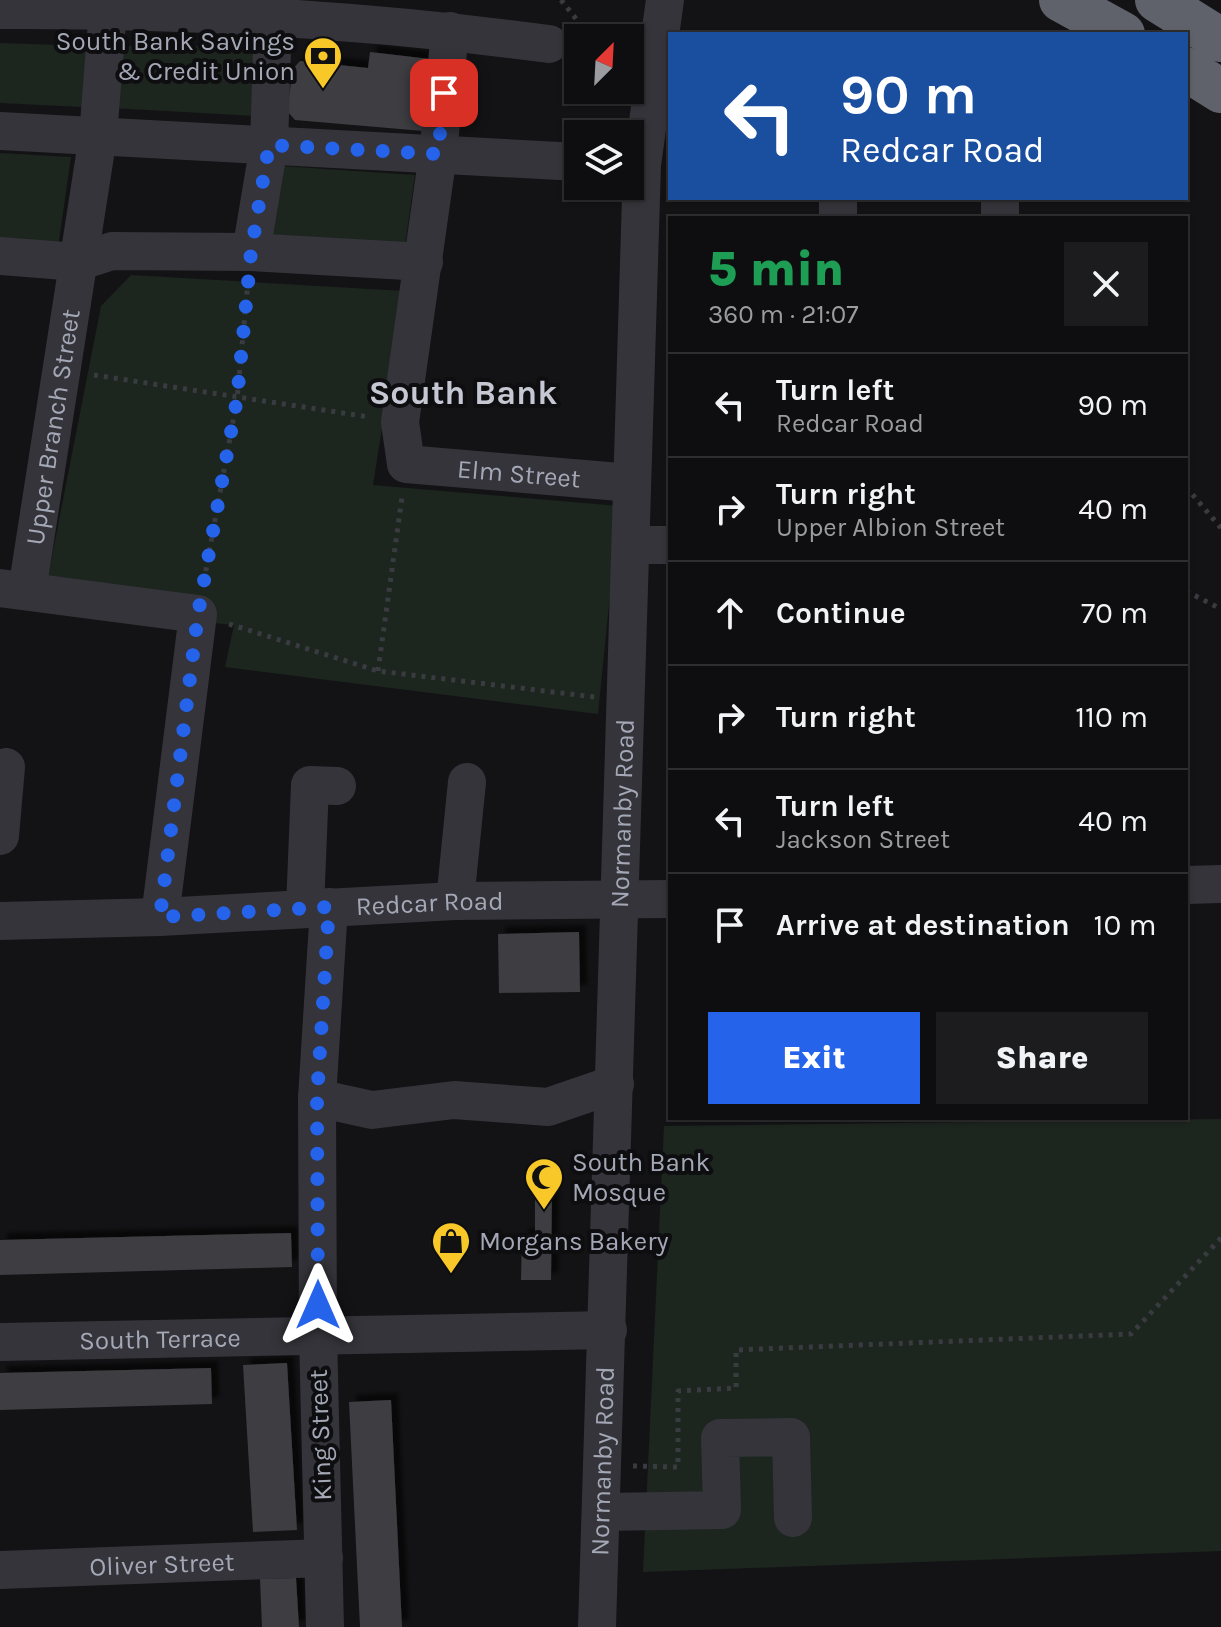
<!DOCTYPE html>
<meta charset="utf-8">
<style>
:root{--surface:#0e0e10;--page:#1c1c1e;--text:#f1f3f6;--muted:#9b9c9f;--line:#2e2e30;--accent:#2563eb}
body{margin:0;font-family:Karla,sans-serif;background:var(--page);color:var(--text);height:100vh;display:flex;flex-direction:column;font-size:30px;white-space:nowrap}
*{box-sizing:border-box;margin:0}
p{font-size:26px;color:var(--muted)}
.icon{flex:none;width:44px;height:44px;fill:none;stroke:currentColor;stroke-width:2;stroke-linecap:round;stroke-linejoin:round}
.map{position:relative;flex:1;overflow:hidden}
.panel{position:absolute;left:668px;top:216px;width:520px;height:904px;display:flex;flex-direction:column;background:var(--surface);border-radius:0px;box-shadow:0 2px 6px #0004,0 0 0 2px var(--line)}
.panel>*{flex:none}
.banner{position:absolute;left:668px;top:32px;width:520px;height:168px;border-radius:0px;box-shadow:0 2px 6px #0004,0 0 0 2px var(--line);background:#1a4fa0;color:#fff;overflow:hidden}
.needle{width:52px;rotate:24deg}
.buttons{position:absolute;left:564px;top:24px;display:grid;gap:16px}
.buttons a{display:grid;place-items:center;width:80px;height:80px;border-radius:0px;background:var(--surface);box-shadow:0 2px 6px #0004,0 0 0 2px var(--line);font-size:40px}
.pin{position:absolute;display:grid;place-items:center;width:68px;height:68px;color:#fff;margin:-34px;border-radius:16px;box-shadow:0 4px 12px #0006}
.me{position:absolute;width:88px;margin:-44px;rotate:0deg;stroke-linejoin:round;filter:drop-shadow(0 0 6px #0008)}
.turn{display:flex;align-items:center;gap:28px;height:168px;padding:0 40px;font-size:36px}
.turn .icon{width:104px;height:104px;stroke-width:2.5}
.turn b{display:block;font-size:56px;line-height:68px}
.round{display:grid;place-items:center;flex:none;width:84px;height:84px;border-radius:0px;background:var(--page)}
.headline{display:flex;align-items:center;justify-content:space-between;height:136px;padding:0 40px}
h1{font-size:48px;font-weight:800;line-height:60px;color:#1e9e55}
.action{display:flex;gap:16px;margin-top:auto;padding:16px 40px}
.action a{flex:1;height:92px;border-radius:0px;background:var(--accent);color:#fff;font-size:32px;font-weight:800;line-height:92px;text-align:center}
.action a+a{background:var(--page);color:var(--text)}
ul{padding:0;list-style:none}
li{display:flex;align-items:center;gap:24px;height:104px;padding:0 40px;border-top:2px solid var(--line)}
li div{flex:1}
li b{display:block;font-size:30px}
li em{font-style:normal}
.map>svg:first-child{display:block}
.green{fill:#1d251f}
.building{fill:#3d3d42;filter:url(#shadow)}
.lines{fill:none;stroke-linecap:round;stroke-linejoin:round}
.path{stroke:#3a3b41;stroke-width:5;stroke-dasharray:4 6;stroke-linecap:butt}
.minor{stroke:#34343a;stroke-width:38}
.highway{stroke:#60626b;stroke-width:44}
.route{stroke:#2563eb;stroke-width:14;stroke-dasharray:0 25.2}
.labels{text-anchor:middle;stroke-width:8;stroke-linejoin:round;paint-order:stroke}
.poi-label{font-size:26px;fill:#a4a8b6;stroke:#0e0e10;text-anchor:start}
.street-label{font-size:26px;fill:#a4a8b6;stroke:#0e0e10}
.district-label{font-size:34px;font-weight:bold;fill:#c5c7d2;stroke:#0e0e10}
</style>
<div class="map">
<svg width="1221" height="1627" viewBox="0 0 1221 1627">
<defs>
<filter id="shadow"><feDropShadow dx="7" dy="-7" stdDeviation="2" flood-color="#0009"/></filter>
</defs>
<rect width="100%" height="100%" fill="#131315"/>
<g class="green">
<polygon points="0,43 89,46 82,107 0,103"/>
<polygon points="118,46 257,46 256,116 111,108"/>
<polygon points="0,153 71,157 57,255 0,247"/>
<polygon points="281,166 415,175 404,253 272,240"/>
<polygon points="131,275 404,291 373,485 619,506 598,714 225,667 234,625 42,607 101,306"/>
<polygon points="1221,1119 1221,1551 643,1572 664,1126"/>
</g>
<g class="building">
<polygon points="370,52 430,59 423,131 295,120 287,111 293,69 300,61 368,68"/>
<polygon points="579,932 580,992 499,993 498,934"/>
<polygon points="535,1187 552,1187 551,1280 521,1280 522,1235 535,1236"/>
<polygon points="291,1233 292,1267 0,1275 0,1240"/>
<polygon points="287,1363 297,1530 253,1532 243,1365"/>
<polygon points="211,1368 212,1404 0,1410 0,1373"/>
<polygon points="391,1400 402,1627 360,1627 349,1402"/>
<polygon points="296,1578 299,1627 262,1627 260,1579"/>
</g>
<g class="lines">
<g class="path">
<polyline points="561,0 585,30 575,29"/>
<polyline points="94,375 369,417"/>
<polyline points="1186,487 1221,528"/>
<polyline points="204,581 237,399 248,282"/>
<polyline points="1186,591 1221,609"/>
<polyline points="229,624 378,671 595,697"/>
<polyline points="378,671 402,497"/>
<polyline points="633,1466 678,1467 678,1391 736,1388 736,1350 1131,1334 1221,1238"/>
</g>
<g class="minor">
<path d="M0,10c183,-1 368,10 549,34"/>
<path id="s1" d="M450,31l-12,123 -38,268 6,42 226,19"/>
<polyline points="0,131 578,162"/>
<polyline points="1000,198 1000,218"/>
<polyline points="838,218 838,198"/>
<polyline points="251,252 269,145 273,19"/>
<polyline points="0,256 78,262 112,251 251,252 424,262"/>
<polyline points="631,545 670,545"/>
<polyline points="0,588 198,614 160,917"/>
<path id="s2" d="M27,591l71,-455 10,-126"/>
<polyline points="0,836 6,767"/>
<polyline points="1186,885 1221,884"/>
<polyline points="455,901 467,782"/>
<polyline points="305,908 310,785 337,786"/>
<path id="s3" d="M0,921l160,-4 295,-16 215,-2"/>
<polyline points="317,1098 372,1110 454,1100 548,1107 615,1084"/>
<path id="s4" d="M0,1342l608,-12"/>
<polyline points="603,1512 722,1510 720,1438 791,1437 793,1518"/>
<path id="s5" d="M0,1570l324,-12"/>
<polyline points="325,1627 318,1334 317,1098 329,907"/>
<path id="s6" d="M597,1627l45,-1462 23,-165"/>
</g>
<g class="highway">
<polyline points="1061,0 1123,34"/>
<polyline points="1157,0 1221,40"/>
<polyline points="1186,69 1221,91"/>
</g>
</g>
<g class="lines">
<polyline class="route" points="318,1305 317,1098 329,907 160,917 198,614 237,399 251,252 269,145 438,154 444,93"/>
</g>
<defs>
<symbol id="bank-pin" viewBox="-11 -11 22 30"><path d="M0 17L-7.5 6A9.5 9.5 0 1 1 7.5 6Z" fill="#f8c828" stroke="#0e0e10"/><path d="M-6-4H6V4H-6ZM0-2.3a2.3 2.3 0 1 0 0 4.6a2.3 2.3 0 1 0 0-4.6Z" fill="#111"/></symbol>
<symbol id="mosque-pin" viewBox="-11 -11 22 30"><path d="M0 17L-7.5 6A9.5 9.5 0 1 1 7.5 6Z" fill="#f8c828" stroke="#0e0e10"/><path d="M3.5-4.9A6 6 0 1 0 3.5 4.9A5 5 0 1 1 3.5-4.9Z" fill="#111"/></symbol>
<symbol id="shop-pin" viewBox="-11 -11 22 30"><path d="M0 17L-7.5 6A9.5 9.5 0 1 1 7.5 6Z" fill="#f8c828" stroke="#0e0e10"/><path d="M-5-2.5h2.3a2.7 3.5 0 0 1 5.4 0H5L5.5 6h-11ZM-1.5-2.5h3a1.5 2.3 0 0 0-3 0Z" fill="#111"/></symbol>
</defs>
<g fill-rule="evenodd">
<use href="#bank-pin" x="301" y="34" width="44" height="60"/>
<use href="#mosque-pin" x="522" y="1155" width="44" height="60"/>
<use href="#shop-pin" x="429" y="1219" width="44" height="60"/>
</g>
<g class="labels">
<g class="poi-label">
<text x="295" y="50" text-anchor="end">South Bank Savings<tspan x="295" dy="30">&amp; Credit Union</tspan></text>
<text x="572" y="1171">South Bank<tspan x="572" dy="30">Mosque</tspan></text>
<text x="479" y="1250">Morgans Bakery</text>
</g>
<g class="street-label">
<text dy="9" stroke="none"><textPath href="#s2" startOffset="166">Upper Branch Street</textPath></text>
<text dy="9" stroke="none"><textPath href="#s1" startOffset="550">Elm Street</textPath></text>
<text dy="9" stroke="none"><textPath href="#s6" startOffset="814">Normanby Road</textPath></text>
<text dy="9" stroke="none"><textPath href="#s3" startOffset="430">Redcar Road</textPath></text>
<text dy="9" stroke="none"><textPath href="#s4" startOffset="160">South Terrace</textPath></text>
<text transform="translate(320 1435) rotate(-92)" y="9">King Street</text>
<text dy="9" stroke="none"><textPath href="#s6" startOffset="166">Normanby Road</textPath></text>
<text dy="9" stroke="none"><textPath href="#s5" startOffset="162">Oliver Street</textPath></text>
</g>
<g class="district-label">
<text x="463" y="404">South Bank</text>
</g>
</g>
</svg>
<div class="buttons">
<a><svg class="needle" viewBox="-14 -14 28 28"><path d="M0-13l5 13h-10z" fill="#e53935"/><path d="M0 13l5-13h-10z" fill="#9b9c9f"/></svg></a>
<a><svg class="icon" aria-label="layers" viewBox="0 0 24 24"><path d="M12 4l9 5-9 5-9-5zM3 14l9 5 9-5"/></svg></a>
</div>
<div class="pin" style="left:444px;top:93px;background:#d93025"><svg class="icon" aria-label="arrive" viewBox="0 0 24 24"><path d="M6 21V4h12l-3 4 3 4H6"/></svg></div>
<svg class="me" style="left:318px;top:1305px" viewBox="-20 -20 40 40"><path d="M0-17L14 15 0 8-14 15z" fill="#2563eb" stroke="#fff" stroke-width="4"/></svg>
<div class="banner">
<div class="turn"><svg class="icon" aria-label="left" viewBox="0 0 24 24"><path d="M17 20v-9H6M10 6l-5 5 5 5"/></svg><div><b>90 m</b>Redcar Road</div></div>
</div>
<section class="panel">
<div class="headline"><div><h1>5 min</h1><p>360 m · 21:07</p></div><a class="round"><svg class="icon" aria-label="close" viewBox="0 0 24 24"><path d="M6 6l12 12M18 6L6 18"/></svg></a></div>
<ul>
<li><svg class="icon" aria-label="left" viewBox="0 0 24 24"><path d="M17 20v-9H6M10 6l-5 5 5 5"/></svg><div><b>Turn left</b><p>Redcar Road</p></div><em>90 m</em></li>
<li><svg class="icon" aria-label="right" viewBox="0 0 24 24"><path d="M7 20v-9h11M14 6l5 5-5 5"/></svg><div><b>Turn right</b><p>Upper Albion Street</p></div><em>40 m</em></li>
<li><svg class="icon" aria-label="ahead" viewBox="0 0 24 24"><path d="M12 20V5M6 11l6-6 6 6"/></svg><div><b>Continue</b></div><em>70 m</em></li>
<li><svg class="icon" aria-label="right" viewBox="0 0 24 24"><path d="M7 20v-9h11M14 6l5 5-5 5"/></svg><div><b>Turn right</b></div><em>110 m</em></li>
<li><svg class="icon" aria-label="left" viewBox="0 0 24 24"><path d="M17 20v-9H6M10 6l-5 5 5 5"/></svg><div><b>Turn left</b><p>Jackson Street</p></div><em>40 m</em></li>
<li><svg class="icon" aria-label="arrive" viewBox="0 0 24 24"><path d="M6 21V4h12l-3 4 3 4H6"/></svg><div><b>Arrive at destination</b></div><em>10 m</em></li>
</ul>
<div class="action"><a>Exit</a><a>Share</a></div>
</section>
</div>
